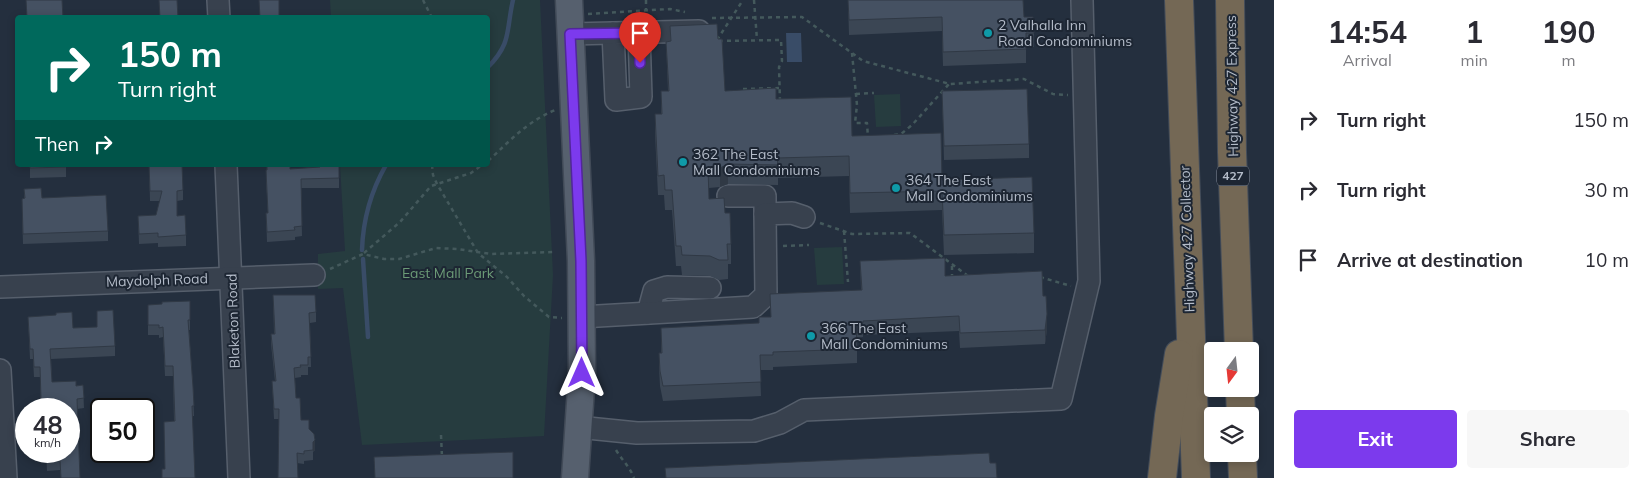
<!DOCTYPE html>
<style>
:root{--surface:#fff;--page:#f7f7f7;--text:#2b2b33;--muted:#7c7c81;--accent:#7c3aed}
body{margin:0;font-family:Mulish,sans-serif;background:var(--page);color:var(--text);height:100vh;display:flex;flex-direction:column;font-size:19px;white-space:nowrap}
*{box-sizing:border-box;margin:0}
p{font-size:16px;color:var(--muted)}
.icon{flex:none;width:28px;height:28px;fill:none;stroke:currentColor;stroke-width:2;stroke-linecap:round;stroke-linejoin:round}
.map{position:relative;flex:1;overflow:hidden}
.side{display:flex;flex-direction:column;background:var(--surface);width:375px}
.side>*{flex:none}
.hud{position:absolute;left:15px;top:15px;width:475px;height:152px;border-radius:5px;box-shadow:0 2px 8px #0003;background:#00695c;color:#fff;overflow:hidden}
.needle{width:32px;rotate:195deg}
.buttons{position:absolute;left:1204px;top:342px;display:grid;gap:10px}
.buttons a{display:grid;place-items:center;width:55px;height:55px;border-radius:5px;background:var(--surface);box-shadow:0 2px 8px #0003;font-size:25px}
.speed{position:absolute;left:15px;top:398px;display:flex;gap:10px;font-size:25px;font-weight:700;text-align:center}
.speed>*{display:grid;place-content:center;width:65px;height:65px;border-radius:50%;background:var(--surface);box-shadow:0 2px 8px #0003;line-height:1}
.speed small{font-size:12px;font-weight:400}
.speed .limit{border:2px solid #111;border-radius:8px;background:#fff;color:#111}
.pin{position:absolute;display:grid;place-items:center;width:42px;height:42px;color:#fff;margin:-51px -21px;border-radius:50% 50% 50% 0;rotate:-45deg;box-shadow:0 0 5px #0007}
.pin .icon{rotate:45deg}
.me{position:absolute;width:55px;margin:-28px;rotate:0deg;stroke-linejoin:round;filter:drop-shadow(0 0 4px #0008)}
.turn{display:flex;align-items:center;gap:18px;height:105px;padding:0 20px;font-size:22px}
.turn .icon{width:65px;height:65px;stroke-width:2.5}
.turn b{display:block;font-size:35px;line-height:42px}
.then{display:flex;align-items:center;height:48px;padding:0 20px;background:#0003;gap:10px;font-size:19px}
.eta{display:flex;justify-content:space-evenly;align-items:center;height:85px;text-align:center}
.eta b{font-size:30px;font-weight:700;line-height:35px}
.action{display:flex;gap:10px;margin-top:auto;padding:10px 20px}
.action a{flex:1;height:58px;border-radius:5px;background:var(--accent);color:#fff;font-size:20px;font-weight:700;line-height:58px;text-align:center}
.action a+a{background:var(--page);color:var(--text)}
ul{padding:0;list-style:none}
li{display:flex;align-items:center;gap:15px;height:70px;padding:0 20px}
li div{flex:1}
li b{display:block;font-size:19px}
li em{font-style:normal}
main{display:flex;flex:1;min-height:0}
.map>svg:first-child{display:block}
.green{fill:#263c3f}
.water{fill:#394c67}
.lines{fill:none;stroke-linecap:round;stroke-linejoin:round}
.stream{stroke:#394c67;stroke-width:4.5}
.minor-casing{stroke:#565f6c;stroke-width:24}
.major-casing{stroke:#414a57;stroke-width:29}
.highway-casing{stroke:#434c59;stroke-width:30}
.path{stroke:#44595c;stroke-width:2.5;stroke-dasharray:4 4;stroke-linecap:butt}
.minor{stroke:#38414e;stroke-width:21}
.major{stroke:#56606e;stroke-width:26}
.highway{stroke:#746855;stroke-width:28}
.wall{fill:#3b4654}
.shaded-wall{fill:#303945}
.building{fill:#455162;stroke:#303945}
.route-casing{stroke:#51269a;stroke-width:12}
.route{stroke:#7c3aed;stroke-width:9}
.culture-dot{fill:#0f9aa8;stroke:#1d2633;stroke-width:2}
.labels{text-anchor:middle;stroke-width:4;stroke-linejoin:round;paint-order:stroke}
.shield{fill:#1d2633;stroke:#878f9c;stroke-width:1}
.shield-label{font-size:12px;font-weight:bold;fill:#b4bcc9}
.poi-label{font-size:14px;fill:#b4bcc9;stroke:#1d2633;text-anchor:start}
.street-label{font-size:14px;fill:#b4bcc9;stroke:#1d2633}
.park-label{font-size:14px;fill:#6b9a76;stroke:#1d2633}
</style>
<main>
<div class="map">
<svg width="1274" height="478" viewBox="0 0 1274 478">
<rect width="100%" height="100%" fill="#242f3e"/>
<g class="green">
<polygon points="330,0 540,0 553,275 544,436 362,445 343,288 318,289 318,254 345,251 340,165 488,165 488,18 331,17"/>
<polygon points="900,94 901,126 876,127 874,95"/>
<polygon points="842,247 844,284 817,285 814,248"/>
</g>
<polygon class="water" points="786,33 801,33 802,62 787,62"/>
<g class="lines">
<g class="stream">
<path d="M488,67c24,-24 18,-37 25,-67"/>
<path d="M362,250c1,-30 9,-59 24,-85"/>
<polyline points="363,259 368,337"/>
</g>
<defs>
<g id="minor">
<polyline points="218,0 219,18"/>
<polyline points="639,33 641,97 616,100 613,33 699,31"/>
<polyline points="570,34 613,33"/>
<polyline points="226,165 239,478"/>
<polyline points="728,196 765,196 765,214"/>
<polyline points="0,287 314,275"/>
<polyline points="648,313 654,291 667,287 710,288"/>
<polyline points="581,317 753,307 766,295 765,214 792,213 804,217"/>
<polyline points="0,370 6,478"/>
<polyline points="578,427 637,433 754,431 780,423 804,410 1061,399 1089,281 1082,0"/>
</g>
<polyline id="major" points="569,0 581,261 582,373 575,478"/>
<g id="highway">
<polyline points="1179,0 1196,478"/>
<polyline points="1230,0 1232,152 1239,351"/>
<polyline points="1240,389 1241,416"/>
<polyline points="1242,454 1243,478"/>
<polyline points="1162,478 1169,416 1179,354"/>
</g>
</defs>
<use href="#minor" class="minor-casing"/>
<use href="#major" class="major-casing"/>
<use href="#highway" class="highway-casing"/>
<g class="path">
<polyline points="423,0 432,18"/>
<polyline points="646,0 646,10"/>
<polyline points="754,0 757,40"/>
<polyline points="588,14 670,9 685,12"/>
<polyline points="712,18 802,17 863,61 950,84 1024,79 1053,94 1068,95"/>
<polyline points="717,40 743,0"/>
<polyline points="719,41 781,40 782,61 779,67 780,102"/>
<polyline points="852,53 857,105 855,123 867,123 868,138"/>
<polyline points="743,89 780,88"/>
<polyline points="856,94 874,93"/>
<polyline points="894,135 901,134 912,125 949,84"/>
<path d="M488,161c23,-21 37,-38 67,-51"/>
<polyline points="432,165 433,175 437,184 478,253 507,277 524,296 549,317 562,318"/>
<polyline points="820,223 852,234 910,233 968,276"/>
<polyline points="844,231 848,282"/>
<polyline points="783,246 809,245"/>
<polyline points="364,253 400,222 431,186 471,173 482,165"/>
<polyline points="330,269 363,254 384,259 399,259 436,248 457,249 491,254 555,252"/>
<polyline points="1040,277 1071,286"/>
<polyline points="952,278 952,264"/>
<polyline points="441,435 442,457"/>
<path d="M616,450c6,10 14,17 18,28"/>
</g>
<use href="#minor" class="minor"/>
<use href="#major" class="major"/>
<use href="#highway" class="highway"/>
</g>
<g class="wall">
<polygon points="848,0 1023,0 1024,17 1034,33 1034,47 1026,48 1026,63 943,66 942,31 849,35"/>
<polygon points="670,26 718,39 725,91 776,99 942,180 1034,233 1034,253 944,255 942,210 850,213 849,176 778,178 778,185 728,184 720,187 709,188 709,199 725,213 731,244 731,264 728,264 728,279 719,280 710,276 682,275 681,266 676,266 672,210 665,210 664,195 658,195 655,134 655,114 661,114 661,91 668,91 666,42 670,41"/>
<polygon points="942,91 1029,144 1029,158 944,160"/>
<polygon points="30,165 66,165 66,177 30,178"/>
<polygon points="149,165 183,190 183,200 177,201 177,216 186,235 186,246 158,247 158,243 139,244 138,216 156,215 160,201 150,201"/>
<polygon points="267,165 290,165 290,169 339,165 339,188 301,188 302,236 295,237 295,240 267,242 266,213 268,213 266,180"/>
<polygon points="24,189 108,231 108,241 23,244 22,209 24,198"/>
<polygon points="860,261 945,276 1043,296 1047,329 1045,344 960,348 959,331 863,335 863,337 857,338 857,363 773,367 773,370 760,370 761,396 663,401 660,386 659,367 659,353 661,353 661,328 759,323 771,317 770,294 861,290"/>
<polygon points="273,295 316,312 316,322 310,323 311,367 308,367 308,375 301,375 301,377 295,378 296,398 301,420 309,429 315,450 313,452 313,460 304,461 304,464 297,463 279,419 274,419 272,381 275,381 271,344 271,334 274,334"/>
<polygon points="148,305 190,320 190,330 189,330 193,387 194,416 192,416 165,469 164,422 174,421 173,376 165,376 163,337 159,338 159,335 148,335"/>
<polygon points="97,311 115,346 115,356 51,359 52,382 76,386 83,385 84,408 77,409 80,478 61,478 60,470 47,471 46,451 69,451 69,409 41,409 40,377 34,377 33,359 30,359 28,317 73,328 97,327"/>
</g>
<g class="shaded-wall">
<polygon points="728,164 728,184 720,187 720,168"/>
<polygon points="1047,314 1047,329 1045,344 1045,330"/>
<polygon points="315,440 315,450 313,452 313,442"/>
</g>
<g class="building">
<polygon points="26,0 62,0 63,18 27,18"/>
<polygon points="159,0 177,0 178,18 160,18"/>
<polygon points="259,0 279,0 279,18 260,18"/>
<polygon points="848,0 1023,0 1024,17 1033,17 1034,33 1026,33 1026,49 943,52 942,17 849,20"/>
<polygon points="717,24 718,39 722,39 725,91 776,88 776,99 851,97 852,136 941,133 942,180 1032,177 1034,233 944,235 942,191 850,193 849,156 777,158 778,165 728,164 720,168 708,168 709,199 724,198 725,213 730,213 731,244 727,244 728,260 719,260 710,256 682,255 681,246 676,246 672,190 665,190 664,175 658,176 655,114 662,114 661,91 669,91 666,42 671,41 670,26"/>
<polygon points="1027,89 1029,144 944,146 942,91"/>
<polygon points="30,165 66,165 66,167 30,168"/>
<polygon points="149,165 182,165 183,190 177,191 177,216 185,215 186,235 158,237 158,233 139,234 138,216 156,215 162,191 150,191"/>
<polygon points="267,165 290,165 290,169 320,167 320,165 339,165 339,178 301,179 302,226 294,227 295,230 267,232 266,213 268,213 266,170 267,170"/>
<polygon points="41,188 42,198 106,195 108,231 23,234 22,199 25,198 24,189"/>
<polygon points="945,258 945,276 1042,271 1043,296 1046,296 1047,314 1045,330 960,333 959,316 863,321 863,323 856,323 857,349 773,352 773,355 760,355 761,382 663,386 660,371 659,353 662,353 661,328 759,323 759,317 771,317 770,294 862,290 860,261"/>
<polygon points="273,295 315,295 316,312 309,313 311,357 308,357 308,365 300,365 301,367 294,368 296,398 300,398 301,420 309,420 309,429 314,434 315,440 313,442 313,450 304,451 304,454 297,453 298,478 278,478 279,409 274,409 272,381 276,381 271,334 275,334"/>
<polygon points="190,301 190,320 188,320 193,387 194,406 192,406 195,478 162,478 162,469 165,469 164,422 175,421 173,366 165,366 163,327 159,328 159,325 148,325 148,305 162,304 162,302"/>
<polygon points="113,310 115,346 50,349 52,382 76,381 76,386 83,385 84,398 77,399 80,478 61,478 60,460 47,461 46,451 69,451 69,409 54,409 53,399 41,399 40,367 34,367 33,349 30,349 28,317 56,315 56,313 72,312 73,328 97,327 97,311"/>
<polygon points="513,452 513,478 375,478 374,457"/>
<polygon points="989,453 990,463 996,463 997,478 666,478 665,468"/>
</g>
<g class="lines">
<defs>
<polyline id="route" points="582,373 581,261 570,34 639,33 640,63"/>
</defs>
<use href="#route" class="route-casing"/>
<use href="#route" class="route"/>
</g>
<g class="culture-dot">
<circle cx="988" cy="33" r="5"/>
<circle cx="683" cy="162" r="5"/>
<circle cx="896" cy="188" r="5"/>
<circle cx="811" cy="336" r="5"/>
</g>
<g class="labels">
<rect class="shield" x="1217" y="166.5" width="32" height="19" rx="4"/>
<g class="shield-label">
<text x="1233" y="180">427</text>
</g>
<g class="poi-label">
<text x="998" y="30">2 Valhalla Inn<tspan x="998" dy="16">Road Condominiums</tspan></text>
<text x="693" y="159">362 The East<tspan x="693" dy="16">Mall Condominiums</tspan></text>
<text x="906" y="185">364 The East<tspan x="906" dy="16">Mall Condominiums</tspan></text>
<text x="821" y="333">366 The East<tspan x="821" dy="16">Mall Condominiums</tspan></text>
</g>
<g class="street-label">
<text transform="translate(1232 86) rotate(-91)" y="5">Highway 427 Express</text>
<text transform="translate(1187 239) rotate(-92)" y="5">Highway 427 Collector</text>
<text transform="translate(157 280) rotate(-2)" y="5">Maydolph Road</text>
<text transform="translate(233 321) rotate(-92)" y="5">Blaketon Road</text>
</g>
<g class="park-label">
<text x="448" y="278">East Mall Park</text>
</g>
</g>
</svg>
<div class="buttons">
<a><svg class="needle" viewBox="-14 -14 28 28"><path d="M0-13l5 13h-10z" fill="#e53935"/><path d="M0 13l5-13h-10z" fill="#7c7c81"/></svg></a>
<a><svg class="icon" aria-label="layers" viewBox="0 0 24 24"><path d="M12 4l9 5-9 5-9-5zM3 14l9 5 9-5"/></svg></a>
</div>
<div class="speed"><div>48<small>km/h</small></div><div class="limit">50</div></div>
<div class="pin" style="left:640px;top:63px;background:#d93025"><svg class="icon" aria-label="arrive" viewBox="0 0 24 24"><path d="M6 21V4h12l-3 4 3 4H6"/></svg></div>
<svg class="me" style="left:582px;top:373px" viewBox="-20 -20 40 40"><path d="M0-17L14 15 0 8-14 15z" fill="#7c3aed" stroke="#fff" stroke-width="4"/></svg>
<div class="hud">
<div class="turn"><svg class="icon" aria-label="right" viewBox="0 0 24 24"><path d="M7 20v-9h11M14 6l5 5-5 5"/></svg><div><b>150 m</b>Turn right</div></div>
<div class="then">Then<svg class="icon" aria-label="right" viewBox="0 0 24 24"><path d="M7 20v-9h11M14 6l5 5-5 5"/></svg></div>
</div>
</div>
<section class="side">
<div class="eta">
<div><b>14:54</b><p>Arrival</p></div>
<div><b>1</b><p>min</p></div>
<div><b>190</b><p>m</p></div>
</div>
<ul>
<li><svg class="icon" aria-label="right" viewBox="0 0 24 24"><path d="M7 20v-9h11M14 6l5 5-5 5"/></svg><div><b>Turn right</b></div><em>150 m</em></li>
<li><svg class="icon" aria-label="right" viewBox="0 0 24 24"><path d="M7 20v-9h11M14 6l5 5-5 5"/></svg><div><b>Turn right</b></div><em>30 m</em></li>
<li><svg class="icon" aria-label="arrive" viewBox="0 0 24 24"><path d="M6 21V4h12l-3 4 3 4H6"/></svg><div><b>Arrive at destination</b></div><em>10 m</em></li>
</ul>
<div class="action"><a>Exit</a><a>Share</a></div>
</section>
</main>
